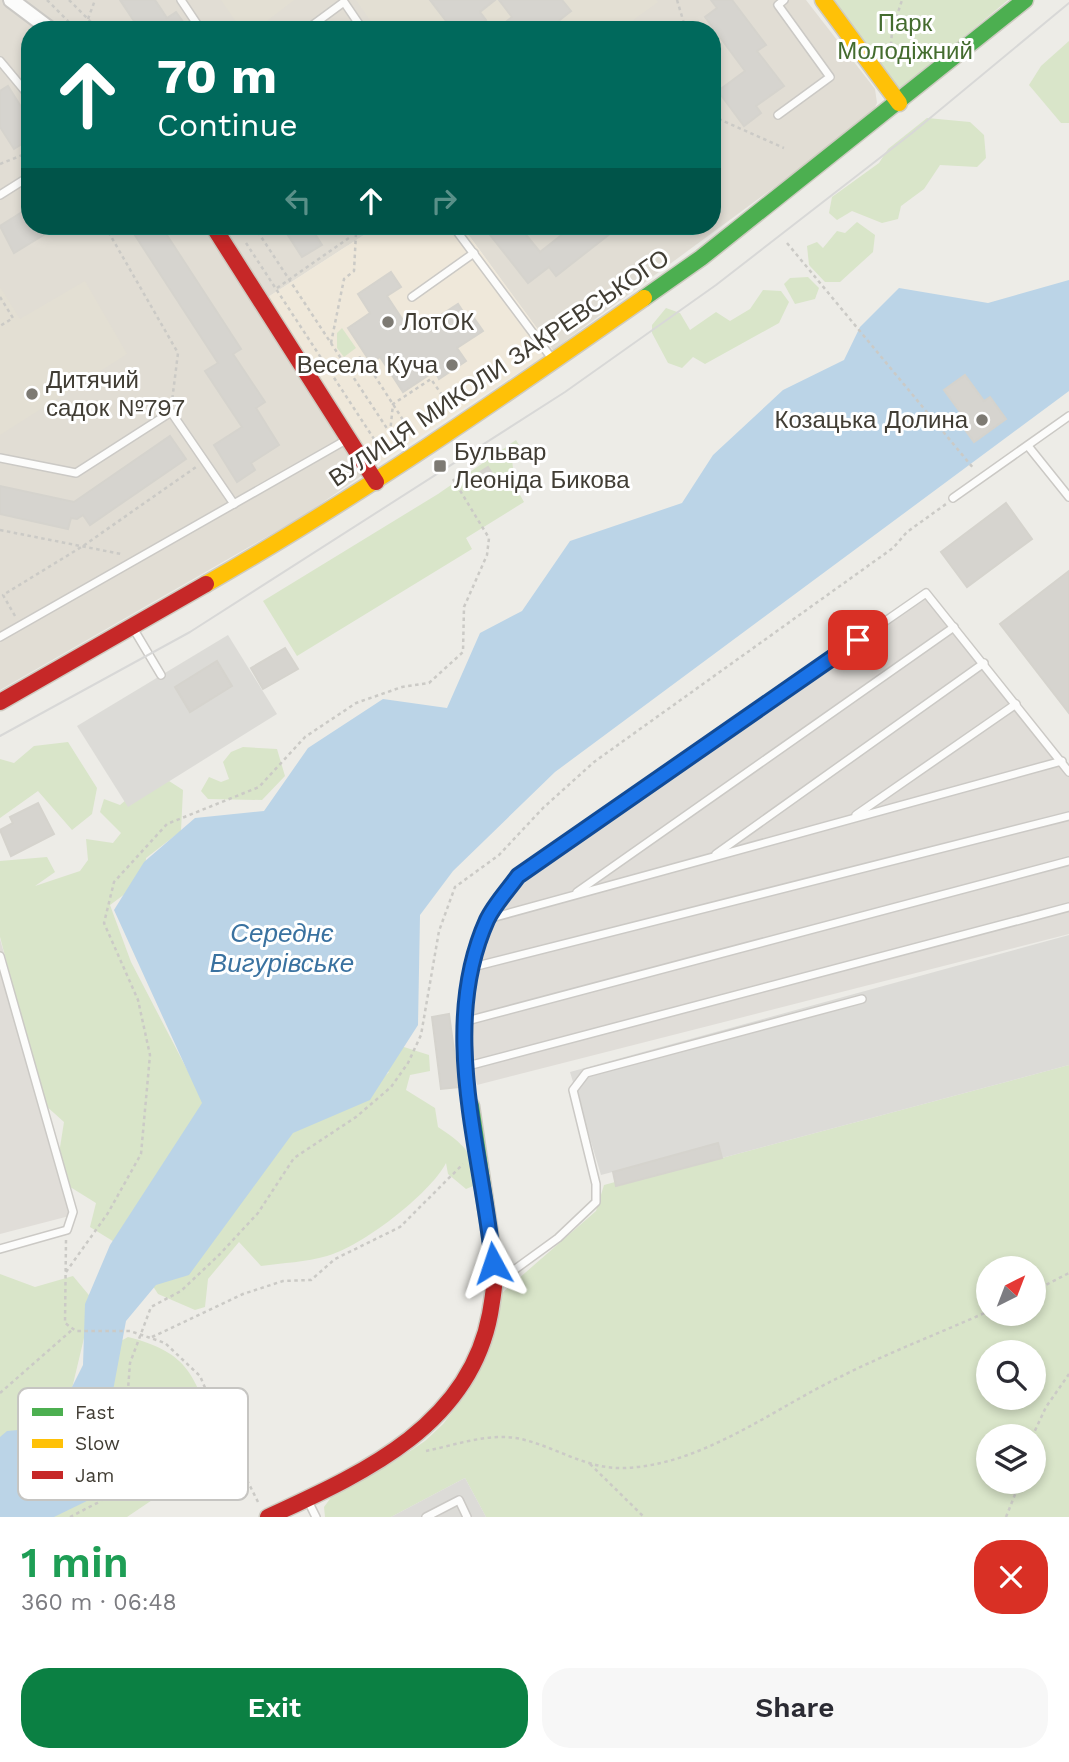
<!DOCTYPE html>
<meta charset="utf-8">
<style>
:root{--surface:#fff;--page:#f7f7f7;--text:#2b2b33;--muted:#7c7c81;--accent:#0b8043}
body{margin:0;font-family:"Work Sans",sans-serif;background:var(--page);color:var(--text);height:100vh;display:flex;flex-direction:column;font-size:26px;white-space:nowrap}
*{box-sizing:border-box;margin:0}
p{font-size:23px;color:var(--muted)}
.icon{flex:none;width:38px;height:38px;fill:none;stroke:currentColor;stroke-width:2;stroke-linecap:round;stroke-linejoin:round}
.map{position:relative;height:1517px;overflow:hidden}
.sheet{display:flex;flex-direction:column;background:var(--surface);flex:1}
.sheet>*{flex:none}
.guide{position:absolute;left:21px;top:21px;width:700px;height:214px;border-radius:28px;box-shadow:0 4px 10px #0003;background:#00695c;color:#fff;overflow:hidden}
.needle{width:46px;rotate:42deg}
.buttons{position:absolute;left:976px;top:1256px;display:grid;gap:14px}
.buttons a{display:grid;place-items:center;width:70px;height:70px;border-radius:50%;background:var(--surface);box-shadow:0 4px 10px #0003;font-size:35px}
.pin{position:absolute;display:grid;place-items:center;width:60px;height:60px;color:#fff;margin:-30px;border-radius:14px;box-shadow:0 4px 10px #0006}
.me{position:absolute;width:77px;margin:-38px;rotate:355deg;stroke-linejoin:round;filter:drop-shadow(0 0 5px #0008)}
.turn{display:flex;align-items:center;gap:24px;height:147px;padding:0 21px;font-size:32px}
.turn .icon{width:91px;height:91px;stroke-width:2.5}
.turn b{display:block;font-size:49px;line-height:60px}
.lanes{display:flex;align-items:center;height:66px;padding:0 21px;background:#0003;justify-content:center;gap:35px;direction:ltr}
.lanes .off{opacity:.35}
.round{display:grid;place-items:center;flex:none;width:74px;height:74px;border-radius:28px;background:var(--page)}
.overview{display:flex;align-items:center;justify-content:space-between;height:119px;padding:0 21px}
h1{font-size:42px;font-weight:600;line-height:52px;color:#1e9e55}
.button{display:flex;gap:14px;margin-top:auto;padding:14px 21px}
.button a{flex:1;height:80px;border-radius:28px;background:var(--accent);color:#fff;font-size:28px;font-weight:600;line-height:80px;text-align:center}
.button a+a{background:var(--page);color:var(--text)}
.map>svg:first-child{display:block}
.residential{fill:#e1ddd4}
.commercial{fill:#efe8da}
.industrial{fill:#e0ddd8}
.education{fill:#e3dfd3}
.green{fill:#d9e5c9;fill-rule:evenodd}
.parking{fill:#dcdbd7}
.water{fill:#bbd4e7}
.building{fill:#d6d4cf;stroke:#d5d3cd;stroke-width:2}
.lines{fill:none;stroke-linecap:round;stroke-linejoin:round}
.lane-casing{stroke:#cbc9c5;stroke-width:10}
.street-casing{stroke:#cbc9c5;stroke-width:18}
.fast-casing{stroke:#cecbc1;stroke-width:19}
.slow-casing{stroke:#cecbc1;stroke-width:19}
.jam-casing{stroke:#cecbc1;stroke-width:19}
.path{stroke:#cbcac6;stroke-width:2.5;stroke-dasharray:3.5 3.5;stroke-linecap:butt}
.lane{stroke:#fcfcfb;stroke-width:7}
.street{stroke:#fcfcfb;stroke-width:14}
.fast{stroke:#4caf50;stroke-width:16}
.slow{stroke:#ffc107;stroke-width:16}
.jam{stroke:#c62828;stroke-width:16}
.tram{stroke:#d8d8d7;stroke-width:2}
.route-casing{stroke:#114b97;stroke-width:18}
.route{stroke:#1a73e8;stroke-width:12}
.poi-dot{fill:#7d7a73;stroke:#fff;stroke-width:2.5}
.labels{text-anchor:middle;stroke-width:6;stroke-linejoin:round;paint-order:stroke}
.park-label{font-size:24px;fill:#446c2f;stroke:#fff}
.poi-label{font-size:24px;fill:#413d34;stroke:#fff;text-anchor:start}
.street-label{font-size:24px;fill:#413d34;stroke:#fff}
.water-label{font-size:26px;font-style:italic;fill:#3a72a0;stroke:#fff}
.key{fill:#fff;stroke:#c6c5c2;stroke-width:2}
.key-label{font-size:19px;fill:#413d34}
</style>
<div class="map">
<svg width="1069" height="1517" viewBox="0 0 1069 1517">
<rect width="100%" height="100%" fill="#edece7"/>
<polygon class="residential" points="0,0 806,0 875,89 877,103 871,116 553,350 462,226 712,226 712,30 30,30 30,226 378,226 265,299 377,465 303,516 0,690"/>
<polygon class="commercial" points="378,226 462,226 553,350 377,465 265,299"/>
<g class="industrial">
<polygon points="926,593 1062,761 1069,765 1069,934 477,1085 463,1022 473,967 488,919 518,876"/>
<polygon points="0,939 77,1214 0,1234"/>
</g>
<g class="education">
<polygon points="221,0 294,0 255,30 242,30"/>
<polygon points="356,0 656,0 658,2 633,20 640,30 377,30"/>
<polygon points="85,281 127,354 0,435 0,287 20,319"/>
</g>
<g class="green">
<polygon points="830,0 1008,0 900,90"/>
<polygon points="1069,41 1069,123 1061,123 1029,85 1041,66"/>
<polygon points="927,118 970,122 984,135 986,158 977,167 940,165 924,189 901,206 898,219 882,223 852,211 837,220 829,213 832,197 879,163 888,149"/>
<polygon points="857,222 875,235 873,252 840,282 825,282 809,265 807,246 817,242 823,248 837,231 845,233"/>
<polygon points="808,277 819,288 815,299 795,304 784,284 790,278"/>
<polygon points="763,290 781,291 789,302 779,323 705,364 693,357 682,368 668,363 652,333 652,325 666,308 680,313 690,330 716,312 730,321 750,309"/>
<polygon points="342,328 356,348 344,357 337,348 337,333"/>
<polygon points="516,440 519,445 511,452 513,468 507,472 524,502 466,538 472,549 297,656 263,601 438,494"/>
<polygon points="68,742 97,788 92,814 72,830 38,791 0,818 0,759 14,763 34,746"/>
<polygon points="243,747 277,749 285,776 262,800 208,799 201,791 209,777 221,782 229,779 223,762 231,752"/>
<polygon points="169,781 183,790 181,831 146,858 145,879 110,905 131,962 205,1104 116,1243 90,1227 96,1203 67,1185 58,1160 64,1122 44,1104 0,937 0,861 47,857 55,872 35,886 80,871 88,860 86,839 113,843 121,833 100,812 104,799 120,805 132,795"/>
<path d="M385,1041l44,14 1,16 -20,4 -4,15 29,18 3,19c24,16 37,26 40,57l-12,5 -18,-15 -2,-11c-16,31 -85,84 -119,93 -21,6 -44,7 -66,10l-22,-24 -31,37 -3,28 -10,3 -37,-16 -9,-14 94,-125 130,-68 16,-15 -18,-8z"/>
<path d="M1069,1065v452h-583l-21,-39 -74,39h-66l-1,-10 11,-15 54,-27 36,-24 18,-17 25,-32 34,-99 94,-82 8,-26 11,-3 2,4zM989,1269h45v45h-45zM989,1353h45v45h-45zM989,1437h45v45h-45z"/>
<polygon points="0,1274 35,1287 73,1276 93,1300 65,1418 8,1435 0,1440"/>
<path d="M128,1337c63,16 66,40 87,96l-11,32 -77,52h-127l119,-175z"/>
</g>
<g class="parking">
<polygon points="228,635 277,714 128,807 77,726"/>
<polygon points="1069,935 1069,1065 722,1158 718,1144 601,1175 570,1072"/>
<polygon points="465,1478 486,1517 391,1517"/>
</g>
<polygon class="water" points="1069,280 1069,391 555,772 453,871 420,915 418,1025 370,1100 293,1133 189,1275 156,1285 126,1321 93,1498 54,1517 0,1517 0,1437 7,1431 52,1427 83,1365 85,1304 110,1245 202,1103 114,910 144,862 195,818 264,811 308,748 383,699 447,708 480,633 522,611 570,541 682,503 713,455 783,390 844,360 860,327 899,288 988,303"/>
<g class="building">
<polygon points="120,0 155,0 167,18 176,12 189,30 140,30"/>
<polygon points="430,0 495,0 480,12 486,20 474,30 453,30"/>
<polygon points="499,0 562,0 571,11 547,30 496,30 512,17"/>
<polygon points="711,0 732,0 766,45 757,51 784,86 756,106 761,113 744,126 718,91 745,71 705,17 717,8"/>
<polygon points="8,86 30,121 30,139 14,149 0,127 0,91"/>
<polygon points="30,207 30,226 58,226 14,253 0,226"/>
<polygon points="129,226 161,226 241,349 233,354 265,402 256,408 279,445 251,463 255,470 237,482 214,445 242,427 205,371 218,363"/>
<polygon points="282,226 310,226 322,245 302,257"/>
<polygon points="483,226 519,226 540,252 573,226 620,226 556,276 549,267 528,283"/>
<polygon points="391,272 401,287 387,296 412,334 458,304 469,321 474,318 483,331 457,348 466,361 439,379 435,371 403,392 380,357 371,363 348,328 370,313 358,294"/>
<polygon points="965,375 984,401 990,397 1006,419 974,442 958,420 963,416 944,390"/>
<polygon points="170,436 186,459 90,525 83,515 77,519 71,518 68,529 0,514 0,486 74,502"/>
<polygon points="488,467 495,478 484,485 477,474"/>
<polygon points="1006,503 1032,539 967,587 941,552"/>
<polygon points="1069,571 1069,713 1000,624"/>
<polygon points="285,648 298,669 263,689 251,668"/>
<polygon points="217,661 232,686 190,712 175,687"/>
<polygon points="38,803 54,834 11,856 0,830 13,823 10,817"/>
<polygon points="449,1014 459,1087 441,1089 432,1017"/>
<polygon points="718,1143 722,1158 616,1186 613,1172"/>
</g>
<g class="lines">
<defs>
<g id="lane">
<polyline points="181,0 201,30"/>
<polyline points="306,30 344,2 363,30"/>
<polyline points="0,61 30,97"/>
<polyline points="778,115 830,77 778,5 784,0"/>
<polyline points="0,195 30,176"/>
<polyline points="453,226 553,360"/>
<polyline points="343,228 346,226"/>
<polyline points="412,297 474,253"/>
<polyline points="1028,446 1069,497"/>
<polyline points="0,458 76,473 171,412 234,504"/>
<polyline points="953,498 1069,416"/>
<polyline points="133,628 161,675"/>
<polyline points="0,637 346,440"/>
<polyline points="856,815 1016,704"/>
<polyline points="716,854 984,663"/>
<polyline points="577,892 954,627"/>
<polyline points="488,919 1062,761"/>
<polyline points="0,956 73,1212 67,1230 0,1249"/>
<polyline points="473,967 1069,816"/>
<polyline points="463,1022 1069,861"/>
<polyline points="464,1067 1069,907"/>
<path d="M471,1106c-10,-62 -10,-127 16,-186 7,-15 21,-30 31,-44l408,-283 143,179"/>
<polyline points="499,1281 558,1238 596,1202 596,1184 573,1090 586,1073 862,999"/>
<polyline points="307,1499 316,1517"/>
<polyline points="426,1517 459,1500 467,1517"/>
</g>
<polyline id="street" points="11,0 51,30"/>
<g id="fast">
<polyline points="644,298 701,258 1025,0"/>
<polyline points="471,1106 494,1262"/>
</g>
<g id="slow">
<polyline points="823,0 899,103"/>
<path d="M206,584c152,-87 295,-186 438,-286"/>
</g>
<g id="jam">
<polyline points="213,226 376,482"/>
<polyline points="0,702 206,584"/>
<path d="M268,1517c93,-43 201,-90 222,-203 3,-18 6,-34 4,-52"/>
</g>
</defs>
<use href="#lane" class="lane-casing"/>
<use href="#street" class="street-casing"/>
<use href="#fast" class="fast-casing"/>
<use href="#slow" class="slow-casing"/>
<use href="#jam" class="jam-casing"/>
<g class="path">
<polyline points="47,0 77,30"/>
<polyline points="69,0 99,30"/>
<polyline points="677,0 686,30"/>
<polyline points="88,19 95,0"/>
<polyline points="890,59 892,31 902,0"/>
<polyline points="24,106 30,113"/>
<polyline points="712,116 784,148"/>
<polyline points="0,164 30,152"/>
<polyline points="105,226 178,353 172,401"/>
<polyline points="254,226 390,433"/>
<polyline points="246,243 376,442"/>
<polyline points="787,243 974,469"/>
<polyline points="277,288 349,238"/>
<polyline points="0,297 13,318 0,326"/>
<polyline points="331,343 344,279 354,271 356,233"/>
<polyline points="346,366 362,356 405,423"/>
<polyline points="390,433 393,404 431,379 444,398"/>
<polyline points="0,530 121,554"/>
<polyline points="15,616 3,595 83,546 196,467"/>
<polyline points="66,1240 65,1323 76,1331 130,1331 165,1343 200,1376 229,1444 258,1502"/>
<polyline points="66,1272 108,1213 141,1154 150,1055 138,1000 104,923 114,882 167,824 259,787 305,737 356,703 402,687 429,683 463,652 464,607 487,555 489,538 453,479"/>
<polyline points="1034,1291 1069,1273"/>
<polyline points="152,1337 243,1294 283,1281 311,1280 335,1259 400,1227 463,1164"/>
<polyline points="0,1393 73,1329"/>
<polyline points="1032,1437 1046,1407 1069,1374"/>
<path d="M426,1451c29,-6 65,-19 95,-12 35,8 65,30 102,29 79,-2 151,-60 219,-92 48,-24 98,-43 147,-65"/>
<polyline points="590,1464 644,1517"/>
<polyline points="70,1517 101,1501 125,1430 130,1363 151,1307 181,1291 220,1254 258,1213 294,1158 356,1117 391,1087 408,1063 421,1035 439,931 455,887 499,855 543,808 594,762 893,548 907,532 946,504"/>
<polyline points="1006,1517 1020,1482"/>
</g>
<use href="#lane" class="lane"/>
<use href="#street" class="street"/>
<use href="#fast" class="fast"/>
<use href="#slow" class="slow"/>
<use href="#jam" class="jam"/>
<polyline class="tram" points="0,736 190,632 565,392 716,285 912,133 1069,3"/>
</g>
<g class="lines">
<defs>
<path id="route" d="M493,1263c-11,-112 -55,-234 -6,-343 7,-15 21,-30 31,-44l340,-236"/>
</defs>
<use href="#route" class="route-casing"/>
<use href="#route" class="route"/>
</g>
<g class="poi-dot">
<circle cx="388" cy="322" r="7"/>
<circle cx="452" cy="365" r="7"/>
<circle cx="32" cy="394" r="7"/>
<circle cx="982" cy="420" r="7"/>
<rect x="433" y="459" width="14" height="14" rx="3.5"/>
</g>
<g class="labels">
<g class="park-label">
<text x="905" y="31">Парк<tspan x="905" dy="28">Молодіжний</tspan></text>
</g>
<g class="poi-label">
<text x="402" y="330">ЛотОК</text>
<text x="438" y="373" text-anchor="end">Весела Куча</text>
<text x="46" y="388">Дитячий<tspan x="46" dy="28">садок №797</tspan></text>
<text x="968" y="428" text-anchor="end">Козацька Долина</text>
<text x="454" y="460">Бульвар<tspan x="454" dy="28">Леоніда Бикова</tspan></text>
</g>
<g class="street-label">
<text transform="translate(499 368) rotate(-34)" y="8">ВУЛИЦЯ МИКОЛИ ЗАКРЕВСЬКОГО</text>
</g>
<g class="water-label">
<text x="282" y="942">Середнє<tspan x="282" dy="30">Вигурівське</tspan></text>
</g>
</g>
<rect x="18" y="1388" width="230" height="112" rx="10" class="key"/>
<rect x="32" y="1408" width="31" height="8" fill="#4caf50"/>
<rect x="32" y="1439" width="31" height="9" fill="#ffc107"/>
<rect x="32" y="1471" width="31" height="8" fill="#c62828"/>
<g class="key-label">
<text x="75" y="1419">Fast</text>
<text x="75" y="1450">Slow</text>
<text x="75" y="1482">Jam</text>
</g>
</svg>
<div class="buttons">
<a><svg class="needle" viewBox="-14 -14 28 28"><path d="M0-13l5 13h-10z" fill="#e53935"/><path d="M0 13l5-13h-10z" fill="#7c7c81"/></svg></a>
<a><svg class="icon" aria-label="search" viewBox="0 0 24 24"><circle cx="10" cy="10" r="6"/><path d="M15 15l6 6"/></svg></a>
<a><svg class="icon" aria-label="layers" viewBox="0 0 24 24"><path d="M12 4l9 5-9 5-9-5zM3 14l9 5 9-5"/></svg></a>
</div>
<div class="pin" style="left:858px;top:640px;background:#d93025"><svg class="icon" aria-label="arrive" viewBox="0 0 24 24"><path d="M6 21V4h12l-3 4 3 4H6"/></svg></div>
<svg class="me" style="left:493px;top:1263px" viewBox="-20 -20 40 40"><path d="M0-17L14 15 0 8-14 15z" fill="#1a73e8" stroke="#fff" stroke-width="4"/></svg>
<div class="guide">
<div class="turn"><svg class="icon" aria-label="ahead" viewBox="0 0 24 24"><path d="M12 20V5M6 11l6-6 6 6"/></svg><div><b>70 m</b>Continue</div></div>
<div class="lanes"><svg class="icon off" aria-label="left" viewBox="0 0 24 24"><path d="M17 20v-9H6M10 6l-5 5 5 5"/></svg><svg class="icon" aria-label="ahead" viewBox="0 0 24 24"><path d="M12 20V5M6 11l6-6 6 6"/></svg><svg class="icon off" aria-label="right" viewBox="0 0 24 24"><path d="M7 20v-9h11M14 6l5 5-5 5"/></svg></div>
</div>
</div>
<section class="sheet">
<div class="overview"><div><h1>1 min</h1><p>360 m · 06:48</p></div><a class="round" style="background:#d93025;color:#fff"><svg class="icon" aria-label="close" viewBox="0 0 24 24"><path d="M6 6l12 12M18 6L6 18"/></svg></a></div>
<div class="button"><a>Exit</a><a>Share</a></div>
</section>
